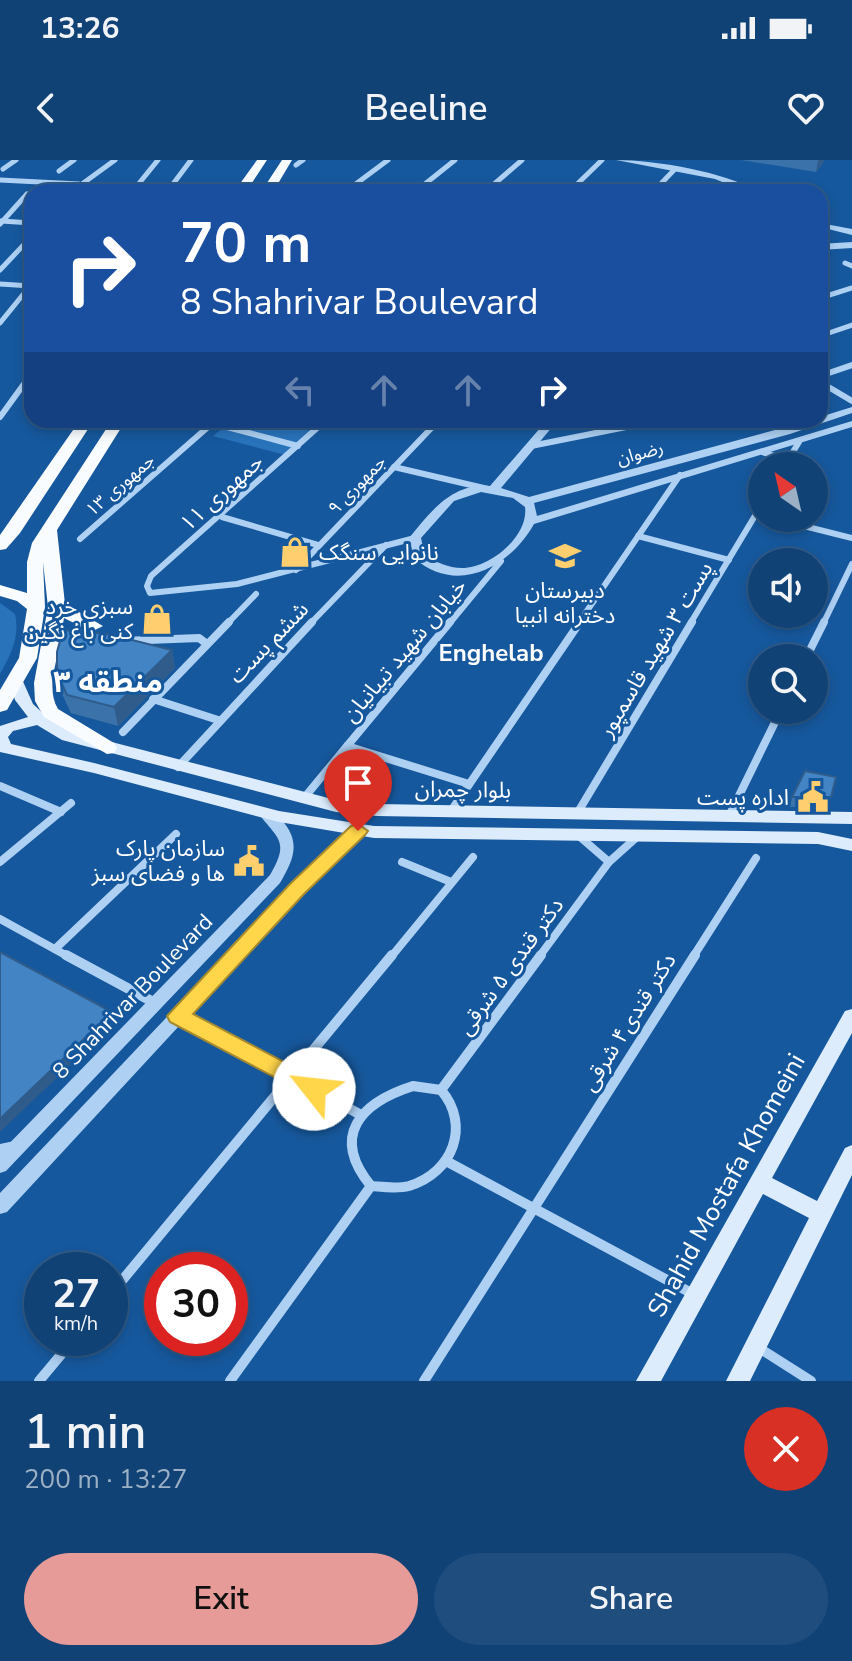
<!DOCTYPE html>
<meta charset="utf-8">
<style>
:root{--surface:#104276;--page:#1e4d7e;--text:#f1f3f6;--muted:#9cb0c5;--line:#305b88;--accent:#e69b98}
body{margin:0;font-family:"Nunito Sans","Noto Sans Arabic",sans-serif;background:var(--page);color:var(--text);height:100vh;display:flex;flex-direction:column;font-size:30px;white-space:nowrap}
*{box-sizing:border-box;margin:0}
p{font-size:26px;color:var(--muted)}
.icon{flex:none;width:44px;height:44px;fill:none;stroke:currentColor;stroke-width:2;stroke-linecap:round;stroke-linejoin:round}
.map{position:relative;height:1221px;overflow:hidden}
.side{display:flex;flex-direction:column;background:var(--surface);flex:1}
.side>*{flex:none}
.guide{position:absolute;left:24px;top:24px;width:804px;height:244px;border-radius:24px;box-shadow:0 4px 12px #0003,0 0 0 2px var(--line);background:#1a4fa0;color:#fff;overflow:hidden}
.needle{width:52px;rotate:326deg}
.fabs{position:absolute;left:748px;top:292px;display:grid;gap:16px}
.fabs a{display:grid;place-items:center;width:80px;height:80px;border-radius:50%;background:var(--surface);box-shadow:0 4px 12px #0003,0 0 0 2px var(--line);font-size:40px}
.speed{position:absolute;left:24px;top:1092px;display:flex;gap:16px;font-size:40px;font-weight:700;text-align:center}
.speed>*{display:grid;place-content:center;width:104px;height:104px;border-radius:50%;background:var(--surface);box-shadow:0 4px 12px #0003,0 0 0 2px var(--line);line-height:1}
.speed small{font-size:20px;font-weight:400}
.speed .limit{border:12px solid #d22;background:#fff;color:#111}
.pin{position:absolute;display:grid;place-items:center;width:68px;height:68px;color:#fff;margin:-82px -34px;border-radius:50% 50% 50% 0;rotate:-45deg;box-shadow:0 0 8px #0007}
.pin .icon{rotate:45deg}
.me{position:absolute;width:88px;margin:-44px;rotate:299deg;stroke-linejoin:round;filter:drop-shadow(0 0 6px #0008)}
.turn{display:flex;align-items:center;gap:28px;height:168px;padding:0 24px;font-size:36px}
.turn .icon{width:104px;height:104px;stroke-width:2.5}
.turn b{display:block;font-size:56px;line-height:68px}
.lanes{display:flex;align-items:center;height:76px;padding:0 24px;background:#0003;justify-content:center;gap:40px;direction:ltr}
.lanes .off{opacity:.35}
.round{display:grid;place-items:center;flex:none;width:84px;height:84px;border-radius:42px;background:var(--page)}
.headline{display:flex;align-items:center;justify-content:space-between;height:136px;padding:0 24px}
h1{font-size:48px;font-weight:600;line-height:60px}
.cta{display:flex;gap:16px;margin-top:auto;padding:16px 24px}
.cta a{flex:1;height:92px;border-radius:48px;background:var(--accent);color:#111;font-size:32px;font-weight:600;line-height:92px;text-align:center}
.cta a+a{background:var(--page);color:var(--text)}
.status{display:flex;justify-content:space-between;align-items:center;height:56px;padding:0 40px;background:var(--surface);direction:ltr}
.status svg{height:22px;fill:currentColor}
header{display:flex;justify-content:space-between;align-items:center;height:104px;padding:0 24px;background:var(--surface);font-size:36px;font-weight:600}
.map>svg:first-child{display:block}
.green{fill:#2973bb}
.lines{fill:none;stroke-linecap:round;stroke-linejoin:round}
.minor-far3{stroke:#add0f3;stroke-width:5}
.minor-far2{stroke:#add0f3;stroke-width:6}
.minor-far1{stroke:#add0f3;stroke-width:8}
.minor{stroke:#add0f3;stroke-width:10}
.tertiary{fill:#add0f3;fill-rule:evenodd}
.secondary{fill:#dcecfd;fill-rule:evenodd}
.primary{fill:#f9fcff;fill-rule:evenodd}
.wall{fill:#3a72a9}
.shaded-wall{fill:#2f5c8a}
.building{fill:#4384c5;stroke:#2f5c8a;stroke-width:2}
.route{fill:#ffd54a;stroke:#a68a30;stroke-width:2}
.labels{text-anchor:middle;stroke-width:6;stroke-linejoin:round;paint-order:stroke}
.far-street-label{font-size:18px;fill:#fff;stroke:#16589d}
.street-label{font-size:22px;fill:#fff;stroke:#16589d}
.poi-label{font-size:22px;fill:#fff;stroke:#16589d;text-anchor:end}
.neighbourhood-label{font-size:24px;font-weight:bold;fill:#fff;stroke:#16589d}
.near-street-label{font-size:26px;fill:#fff;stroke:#16589d}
.district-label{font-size:30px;font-weight:bold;fill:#fff;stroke:#16589d}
</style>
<div class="status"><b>13:26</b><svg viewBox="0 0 49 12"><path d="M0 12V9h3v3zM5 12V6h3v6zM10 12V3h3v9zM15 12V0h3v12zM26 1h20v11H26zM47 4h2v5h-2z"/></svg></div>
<header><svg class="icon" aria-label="back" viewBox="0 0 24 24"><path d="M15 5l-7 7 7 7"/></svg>Beeline<svg class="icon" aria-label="heart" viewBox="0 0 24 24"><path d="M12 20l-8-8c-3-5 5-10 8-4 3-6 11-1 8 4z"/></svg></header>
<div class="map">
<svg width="852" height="1221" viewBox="0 0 852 1221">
<rect width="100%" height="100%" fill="#16589d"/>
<g class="green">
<polygon points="232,260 265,260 311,271 285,295 213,276"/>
<path d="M0,443l15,11c5,23 -4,40 -15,60z"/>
</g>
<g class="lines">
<g class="minor-far3">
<polyline points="296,5 303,0"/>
<polyline points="3,9 16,0"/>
<polyline points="59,11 74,0"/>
<polyline points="0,20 79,24"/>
<polyline points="71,32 115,0"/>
<polyline points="132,32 158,0"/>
<polyline points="167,32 191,0"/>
<polyline points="345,32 388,0"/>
<polyline points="415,32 455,0"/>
<polyline points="485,32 522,0"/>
<polyline points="569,32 602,0"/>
<polyline points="653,32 675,9"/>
<polyline points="1,61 32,63"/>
<polyline points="0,64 27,34"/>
<polyline points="845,103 852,106"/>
<polyline points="0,110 32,76"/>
<polyline points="0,124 31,126"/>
<polyline points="820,138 852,128"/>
<polyline points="0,163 30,126"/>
<polyline points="820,176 852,165"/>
</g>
<g class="minor-far2">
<polyline points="820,216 852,205"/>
<polyline points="820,222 852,241"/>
<polyline points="0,257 24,224"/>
<polyline points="326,260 151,416 147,426 150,433 237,424 415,378"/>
<polyline points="212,263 298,286"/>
<polyline points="531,286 661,260"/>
<polyline points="762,292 788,300 799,282"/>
<polyline points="394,307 488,329"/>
<polyline points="222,357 318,385"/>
<polyline points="772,358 852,378"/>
<polyline points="638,376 729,400"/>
<polyline points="80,379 216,260"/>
<polyline points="296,410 439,260"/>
<polyline points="227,464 256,434"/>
<polyline points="310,464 386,385"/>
<polyline points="449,464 501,401"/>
<polyline points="578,464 680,315"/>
<polyline points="690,464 762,344"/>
<polyline points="823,464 852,404"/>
</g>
<g class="minor-far1">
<polyline points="122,481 199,478 207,484"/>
<polyline points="806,498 824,462"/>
<polyline points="153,539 218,560"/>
<polyline points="123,572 229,462"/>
<polyline points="347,586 469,624"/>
<polyline points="178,607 312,462"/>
<polyline points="0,626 61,652"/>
<polyline points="304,638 450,462"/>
<polyline points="451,651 580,462"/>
<polyline points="578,652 692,462"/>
<polyline points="730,654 781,550"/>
<polyline points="579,676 609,702 638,676"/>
<polyline points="0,702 71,643"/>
<polyline points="402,702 451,722"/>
<polyline points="0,759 69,797"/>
<polyline points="55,789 176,674"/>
<polyline points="391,797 473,697"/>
<polyline points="539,797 609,702"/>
<polyline points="693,797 756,698"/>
</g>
<g class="minor">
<polyline points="66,795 155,843"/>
<polyline points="178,856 361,955"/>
<path d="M413,926l28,4c30,35 12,83 -32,96 -12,3 -25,1 -38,0 -41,-50 -11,-83 42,-100z"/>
<polyline points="441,930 541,795"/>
<polyline points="0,989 15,986"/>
<polyline points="446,1001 695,1135"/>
<polyline points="110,1135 392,795"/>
<polyline points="756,1186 811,1221"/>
<polyline points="39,1221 75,1178"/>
<polyline points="230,1221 371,1026"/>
<polyline points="424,1221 695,795"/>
</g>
<g class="tertiary">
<path d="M616,0c39,0 110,12 142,32h-11l-32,-13z"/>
<polygon points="820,63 852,69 852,75 820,67"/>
<polygon points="852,82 852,88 820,90 820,84"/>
<path d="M852,247v6l-62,21 -256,69 3,13 315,-95v6l-318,97c-24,43 -77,72 -120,34l-5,-20c22,-27 43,-55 81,-52l57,-66h11l-57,68 28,9 283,-77h8v-3zM481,332l32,6 12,9c4,29 -35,61 -63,61 -14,0 -25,-6 -37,-12l-4,-18 33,-37z"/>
<path d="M265,648c8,3 15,9 20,16 16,21 7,38 -5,59l-274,288 -6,2v-20l270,-278c20,-34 8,-36 -12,-62z"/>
<polygon points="358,666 363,667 365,671 363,675 302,733 7,1052 0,1054 0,1033 292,725 353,667"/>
</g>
<g class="secondary">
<polygon points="16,515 21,517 33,544 47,557 73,572 336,640 377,644 852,652 852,664 377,656 336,652 62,580 37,565 13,571 8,577 11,584 94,603 279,651 374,666 818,672 852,679 852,691 818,684 374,678 279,662 94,613 0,592 0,566 28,557 15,540 9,520"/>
<polygon points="852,849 852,873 772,1018 817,1041 845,988 852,985 852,1015 750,1221 726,1221 809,1058 763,1034 661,1221 636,1221 845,851"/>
</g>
<g class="primary">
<polygon points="257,0 267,0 246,32 234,32"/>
<polygon points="282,0 292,0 273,32 261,32"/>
<polygon points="80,260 94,260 20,373 6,389 0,390 0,375"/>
<path d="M112,260h14l-69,110 8,74 38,22 -44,22c-4,20 -12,42 -1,61l56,34 3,5 -3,5 -7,1 -63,-37 -9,-16 -1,-18 14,-76 -5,-45 2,45 -8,51 -30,52 -7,2v-22l19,-32 8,-49 -10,-8 -17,-5v-11l27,8v-31l5,-19zM64,458l16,8 -19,8z"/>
</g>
</g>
<g class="wall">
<polygon points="741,0 825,0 816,12"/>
<polygon points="172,490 175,508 118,566 71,553 61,532 57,513"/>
<polygon points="836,617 829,647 790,647 792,637"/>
</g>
<g class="shaded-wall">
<polygon points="818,0 825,0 816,12"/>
<polygon points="172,490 175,508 118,566 114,547"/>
<polygon points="112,852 115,862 0,972 0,959"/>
</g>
<g class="building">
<polygon points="63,470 108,474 172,490 114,547 67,535 57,513 57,492"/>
<polygon points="805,611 836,617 831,637 792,637"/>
<polygon points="0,792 112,852 0,959"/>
</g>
<polygon class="route" points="358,664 368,671 365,675 304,734 193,854 322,922 325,929 322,935 314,938 170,862 167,856 290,724 351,666"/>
<defs>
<symbol id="shop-bare" viewBox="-9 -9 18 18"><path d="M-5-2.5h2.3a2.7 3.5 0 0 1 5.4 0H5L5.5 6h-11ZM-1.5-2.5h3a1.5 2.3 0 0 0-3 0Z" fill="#ffce6f" stroke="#16589d" stroke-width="2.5" paint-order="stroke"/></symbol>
<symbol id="school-bare" viewBox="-9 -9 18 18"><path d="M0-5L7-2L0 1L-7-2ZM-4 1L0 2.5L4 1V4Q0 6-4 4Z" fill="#ffce6f" stroke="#16589d" stroke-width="2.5" paint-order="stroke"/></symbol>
<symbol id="civic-bare" viewBox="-9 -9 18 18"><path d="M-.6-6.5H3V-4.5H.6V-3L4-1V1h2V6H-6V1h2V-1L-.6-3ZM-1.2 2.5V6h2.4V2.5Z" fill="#ffce6f" stroke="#16589d" stroke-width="2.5" paint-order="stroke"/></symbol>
</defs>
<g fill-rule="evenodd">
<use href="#shop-bare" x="273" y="370" width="44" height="44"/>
<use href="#school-bare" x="543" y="374" width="44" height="44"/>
<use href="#shop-bare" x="135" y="437" width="44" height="44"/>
<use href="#civic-bare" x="791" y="615" width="44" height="44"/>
<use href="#civic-bare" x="227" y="679" width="44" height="44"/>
</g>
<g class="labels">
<g class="far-street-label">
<text transform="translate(640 293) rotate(-15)" y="6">رضوان</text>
<text transform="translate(120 325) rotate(-41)" y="6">جمهوری ۱۳</text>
<text transform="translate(357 325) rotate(-46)" y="6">جمهوری ۹</text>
</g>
<g class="street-label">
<text transform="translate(221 332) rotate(-42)" y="8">جمهوری ۱۱</text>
<text transform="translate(268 482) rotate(-46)" y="8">ششم پست</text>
<text transform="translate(655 489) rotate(-59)" y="8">پست ۳ شهید قاسمپور</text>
<text transform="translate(404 490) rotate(-50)" y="8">خیابان شهید تبیانیان</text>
<text transform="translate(463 629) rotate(1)" y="8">بلوار چمران</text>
<text transform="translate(510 806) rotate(-54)" y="8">دکتر قندی ۵ شرقی</text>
<text transform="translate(132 836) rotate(-46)" y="8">8 Shahrivar Boulevard</text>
<text transform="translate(628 862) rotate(-58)" y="8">دکتر قندی۴ شرقی</text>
</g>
<g class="poi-label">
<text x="319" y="400" text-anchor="start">نانوایی سنگک</text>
<text x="565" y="438" text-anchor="middle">دبیرستان<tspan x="565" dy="25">دخترانه انبیا</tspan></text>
<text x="133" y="454">سبزی خرد<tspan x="133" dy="25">کنی باغ نگین</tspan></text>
<text x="789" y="645">اداره پست</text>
<text x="225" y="696">سازمان پارک<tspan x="225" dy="25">ها و فضای سبز</tspan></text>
</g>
<g class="neighbourhood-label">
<text x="491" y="501">Enghelab</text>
</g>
<g class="near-street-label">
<text transform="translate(726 1025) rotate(-61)" y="9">Shahid Mostafa Khomeini</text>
</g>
<g class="district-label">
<text x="108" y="532">منطقه ۳</text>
</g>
</g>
</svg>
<div class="fabs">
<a><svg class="needle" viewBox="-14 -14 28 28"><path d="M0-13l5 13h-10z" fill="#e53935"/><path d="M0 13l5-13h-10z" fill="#9cb0c5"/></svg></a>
<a><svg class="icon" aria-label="sound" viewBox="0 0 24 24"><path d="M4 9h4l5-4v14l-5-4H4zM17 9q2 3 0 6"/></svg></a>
<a><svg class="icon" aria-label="search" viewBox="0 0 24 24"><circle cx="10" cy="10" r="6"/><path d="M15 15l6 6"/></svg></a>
</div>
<div class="speed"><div>27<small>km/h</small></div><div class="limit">30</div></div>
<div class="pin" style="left:358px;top:671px;background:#d93025"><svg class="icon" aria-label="arrive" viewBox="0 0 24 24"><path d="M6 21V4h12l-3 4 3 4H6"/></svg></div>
<svg class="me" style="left:314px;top:929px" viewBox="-20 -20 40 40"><circle r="19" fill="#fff"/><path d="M0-13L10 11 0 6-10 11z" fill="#ffd54a"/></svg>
<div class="guide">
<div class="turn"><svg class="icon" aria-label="right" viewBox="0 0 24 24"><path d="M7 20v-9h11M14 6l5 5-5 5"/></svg><div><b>70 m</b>8 Shahrivar Boulevard</div></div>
<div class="lanes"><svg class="icon off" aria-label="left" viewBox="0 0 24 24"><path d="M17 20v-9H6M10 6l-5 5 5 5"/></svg><svg class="icon off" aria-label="ahead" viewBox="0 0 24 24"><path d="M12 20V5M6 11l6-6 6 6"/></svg><svg class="icon off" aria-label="ahead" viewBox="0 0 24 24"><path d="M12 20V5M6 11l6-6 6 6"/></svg><svg class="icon" aria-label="right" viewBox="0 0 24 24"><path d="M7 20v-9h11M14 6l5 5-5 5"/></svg></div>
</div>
</div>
<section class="side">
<div class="headline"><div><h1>1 min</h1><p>200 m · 13:27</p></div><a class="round" style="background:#d93025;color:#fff"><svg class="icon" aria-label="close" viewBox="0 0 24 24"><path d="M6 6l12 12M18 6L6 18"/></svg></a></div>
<div class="cta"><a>Exit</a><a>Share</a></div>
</section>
